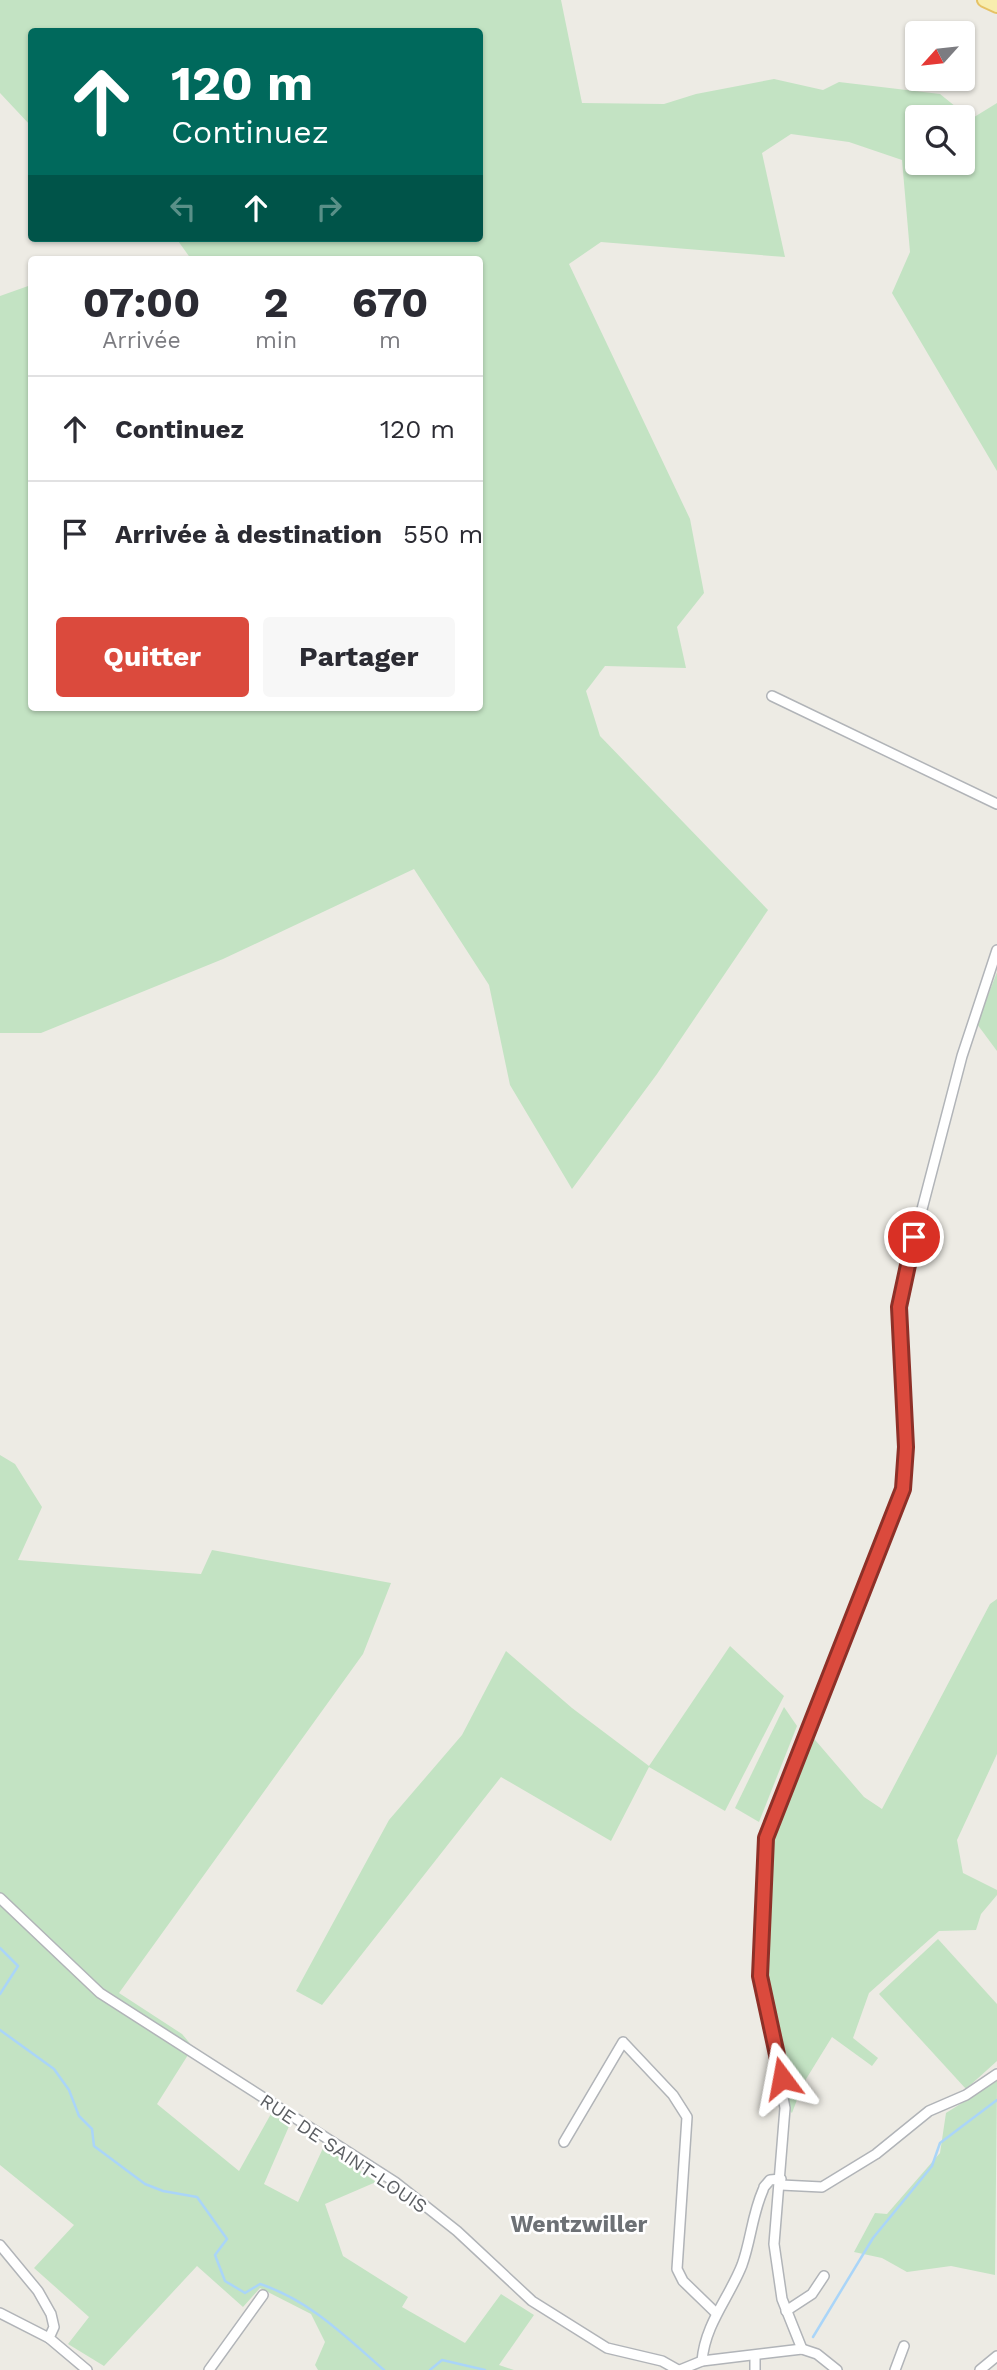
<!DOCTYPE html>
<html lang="fr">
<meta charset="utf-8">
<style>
:root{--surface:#fff;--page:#f7f7f7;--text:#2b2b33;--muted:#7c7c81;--line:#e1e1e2;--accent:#db4a3d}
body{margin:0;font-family:"Work Sans",sans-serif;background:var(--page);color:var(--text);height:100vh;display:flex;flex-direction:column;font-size:26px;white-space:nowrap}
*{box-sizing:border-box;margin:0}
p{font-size:23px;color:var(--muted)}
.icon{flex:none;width:38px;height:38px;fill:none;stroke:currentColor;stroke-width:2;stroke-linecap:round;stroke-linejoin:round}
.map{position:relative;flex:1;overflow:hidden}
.sheet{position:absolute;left:28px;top:256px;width:455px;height:455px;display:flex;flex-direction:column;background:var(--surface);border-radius:7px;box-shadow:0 2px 5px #0004}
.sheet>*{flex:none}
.guide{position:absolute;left:28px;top:28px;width:455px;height:214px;border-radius:7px;box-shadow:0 2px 5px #0004;background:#00695c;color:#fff;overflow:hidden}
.needle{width:46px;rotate:243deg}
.fabs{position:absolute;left:905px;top:21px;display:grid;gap:14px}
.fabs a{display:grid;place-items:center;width:70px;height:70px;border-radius:7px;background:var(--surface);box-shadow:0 2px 5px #0004;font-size:35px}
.pin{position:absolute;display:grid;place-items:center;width:60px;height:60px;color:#fff;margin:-30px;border:4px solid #fff;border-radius:50%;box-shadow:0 2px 7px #0007}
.me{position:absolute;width:77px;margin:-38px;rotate:347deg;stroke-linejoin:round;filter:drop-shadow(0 0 5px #0008)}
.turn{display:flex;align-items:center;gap:24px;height:147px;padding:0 28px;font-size:32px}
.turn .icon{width:91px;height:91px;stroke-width:2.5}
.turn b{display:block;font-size:49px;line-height:60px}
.lanes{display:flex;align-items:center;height:66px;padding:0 28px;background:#0003;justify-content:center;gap:35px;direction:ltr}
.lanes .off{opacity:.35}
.eta{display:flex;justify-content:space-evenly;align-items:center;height:119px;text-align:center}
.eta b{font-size:42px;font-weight:700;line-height:49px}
.primary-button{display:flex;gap:14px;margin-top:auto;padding:14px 28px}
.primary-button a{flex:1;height:80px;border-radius:7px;background:var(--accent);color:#fff;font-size:28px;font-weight:700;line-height:80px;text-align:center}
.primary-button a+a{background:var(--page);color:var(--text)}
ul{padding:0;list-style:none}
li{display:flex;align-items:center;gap:21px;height:105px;padding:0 28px;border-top:2px solid var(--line)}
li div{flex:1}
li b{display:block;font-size:26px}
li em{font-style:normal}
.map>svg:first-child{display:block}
.green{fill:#c3e3c3;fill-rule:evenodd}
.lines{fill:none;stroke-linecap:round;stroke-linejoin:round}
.stream{stroke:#aad5f8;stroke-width:2.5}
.minor-casing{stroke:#b1b4b8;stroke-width:12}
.major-casing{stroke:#e6c265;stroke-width:16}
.minor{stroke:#fff;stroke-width:9}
.major{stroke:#f8edae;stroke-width:12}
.route-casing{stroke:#8e3028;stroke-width:18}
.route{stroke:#db4a3d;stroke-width:12}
.labels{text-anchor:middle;stroke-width:5;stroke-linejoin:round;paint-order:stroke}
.street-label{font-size:19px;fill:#5c5f63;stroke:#fff}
.quarter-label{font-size:23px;font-weight:bold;fill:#6d7175;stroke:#fff}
</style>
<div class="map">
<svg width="997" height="2370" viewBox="0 0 997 2370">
<rect width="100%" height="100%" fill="#edebe4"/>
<g class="green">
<path d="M0,0h561l21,103 82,1 32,-10 78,-15 49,11 16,-8 101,12 31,25 26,-16v368l-105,-178 18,-41 -8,-92 -53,-18 -58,-8 -29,19 23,104 -184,-15 -32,22 121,255 14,74 -27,34 9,41 -81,-2 -19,25 14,45 168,174 -111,164 -85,115 -62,-104 -21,-100 -75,-116 -191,90 -182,74h-41v-737l31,-11 1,422h448v-448h-289l-15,-21h304v-206h-448l-1,94 -31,-33zM917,117h45v46h-45z"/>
<polygon points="997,972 997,1051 977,1024"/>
<polygon points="0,1455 15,1464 42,1507 18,1560 201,1574 212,1550 391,1583 363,1654 119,1993 182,2034 193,2047 157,2104 239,2171 272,2112 290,2124 264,2184 298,2202 324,2146 376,2182 325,2204 343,2256 408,2297 402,2307 465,2343 501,2294 534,2315 499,2365 514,2370 318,2370 315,2365 325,2342 311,2314 260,2288 243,2307 197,2266 104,2366 68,2344 89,2317 34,2268 74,2225 0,2165"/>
<polygon points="997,1599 997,1754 957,1840 963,1873 997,1890 997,1895 981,1914 976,1930 939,1931 869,1993 853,2038 878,2058 872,2066 832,2037 803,2084 792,2113 789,2110 767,1975 770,1832 810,1734 864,1797 882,1809 990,1604"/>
<polygon points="730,1646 784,1696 725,1811 649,1767 611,1841 501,1777 322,2005 296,1991 389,1820 462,1735 506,1651 572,1708 649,1766"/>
<polygon points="784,1707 797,1726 759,1822 735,1808"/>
<polygon points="938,1939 997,2004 997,2061 966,2089 879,1994"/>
<polygon points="997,2081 995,2275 951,2266 907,2272 882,2258 854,2252 875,2213 887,2214 940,2153 946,2113"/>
</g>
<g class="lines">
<g class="stream">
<polyline points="0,1948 18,1966 0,1994"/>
<path d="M0,2030l54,39 15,21 10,26 13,13 2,17 51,38 18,7 34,6 30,42 -12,16 10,26 20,12 15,-9c49,16 85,52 124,86"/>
<polyline points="813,2337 873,2238 932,2166 940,2143 997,2100"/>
<polyline points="430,2370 442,2360 485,2370"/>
</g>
<defs>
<g id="minor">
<polyline points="772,696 997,804"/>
<polyline points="0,1898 100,1993 395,2182 457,2231 532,2301 607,2348 662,2361 678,2370"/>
<polyline points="564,2142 623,2042 673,2095 687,2117 677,2269 683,2281 716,2313"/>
<polyline points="781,2185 822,2187 876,2154 929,2111 966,2095 997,2074"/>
<polyline points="764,2187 770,2180 781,2179"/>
<polyline points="0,2245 38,2291 51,2314 54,2327 49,2338 87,2370"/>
<polyline points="786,2311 812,2294 824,2276"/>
<polyline points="0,2313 49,2338"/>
<polyline points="802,2349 782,2299 774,2244 785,2108 760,1976 765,1846 771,1822 903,1489 907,1448 899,1322 903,1282 962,1056 997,950"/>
<path d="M702,2361c3,-37 27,-63 40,-96 9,-25 10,-50 21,-75"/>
<polyline points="209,2370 263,2295"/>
<polyline points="680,2370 702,2361 802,2349 817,2354 837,2370"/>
<polyline points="755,2370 755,2357"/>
<polyline points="895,2370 904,2346"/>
<polyline points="980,2370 997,2356"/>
</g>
<polyline id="major" points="984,0 997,6"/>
</defs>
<use href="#minor" class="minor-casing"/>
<use href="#major" class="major-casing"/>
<use href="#minor" class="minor"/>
<use href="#major" class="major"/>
</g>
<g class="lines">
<defs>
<polyline id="route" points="782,2078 760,1976 766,1838 903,1489 906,1447 899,1307 914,1237"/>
</defs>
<use href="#route" class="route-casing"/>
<use href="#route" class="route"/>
</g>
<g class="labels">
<g class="street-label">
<text transform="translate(344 2153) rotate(34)" y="7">RUE DE SAINT-LOUIS</text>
</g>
<g class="quarter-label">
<text x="579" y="2232">Wentzwiller</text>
</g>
</g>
</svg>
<div class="fabs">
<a><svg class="needle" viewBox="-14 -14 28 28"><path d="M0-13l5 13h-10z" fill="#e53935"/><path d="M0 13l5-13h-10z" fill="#7c7c81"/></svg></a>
<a><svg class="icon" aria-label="search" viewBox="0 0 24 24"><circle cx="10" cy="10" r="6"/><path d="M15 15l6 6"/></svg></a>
</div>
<div class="pin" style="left:914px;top:1237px;background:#d93025"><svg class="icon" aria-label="arrive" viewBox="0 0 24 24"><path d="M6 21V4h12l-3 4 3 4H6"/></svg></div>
<svg class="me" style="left:782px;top:2078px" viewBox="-20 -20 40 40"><path d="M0-17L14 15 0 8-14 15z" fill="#db4a3d" stroke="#fff" stroke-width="4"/></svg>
<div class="guide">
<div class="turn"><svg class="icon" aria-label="ahead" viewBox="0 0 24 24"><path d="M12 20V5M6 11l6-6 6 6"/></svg><div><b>120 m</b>Continuez</div></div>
<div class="lanes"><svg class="icon off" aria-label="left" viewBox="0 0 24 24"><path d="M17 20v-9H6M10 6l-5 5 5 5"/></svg><svg class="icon" aria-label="ahead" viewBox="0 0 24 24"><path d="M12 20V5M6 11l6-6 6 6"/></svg><svg class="icon off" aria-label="right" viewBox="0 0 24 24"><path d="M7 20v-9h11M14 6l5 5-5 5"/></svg></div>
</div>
<section class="sheet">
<div class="eta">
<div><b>07:00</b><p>Arrivée</p></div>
<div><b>2</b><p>min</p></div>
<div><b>670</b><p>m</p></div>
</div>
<ul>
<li><svg class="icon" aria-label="ahead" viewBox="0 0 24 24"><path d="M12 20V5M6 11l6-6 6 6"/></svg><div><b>Continuez</b></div><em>120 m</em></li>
<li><svg class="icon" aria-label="arrive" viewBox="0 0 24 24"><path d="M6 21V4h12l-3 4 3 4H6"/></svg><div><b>Arrivée à destination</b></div><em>550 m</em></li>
</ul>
<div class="primary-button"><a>Quitter</a><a>Partager</a></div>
</section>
</div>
